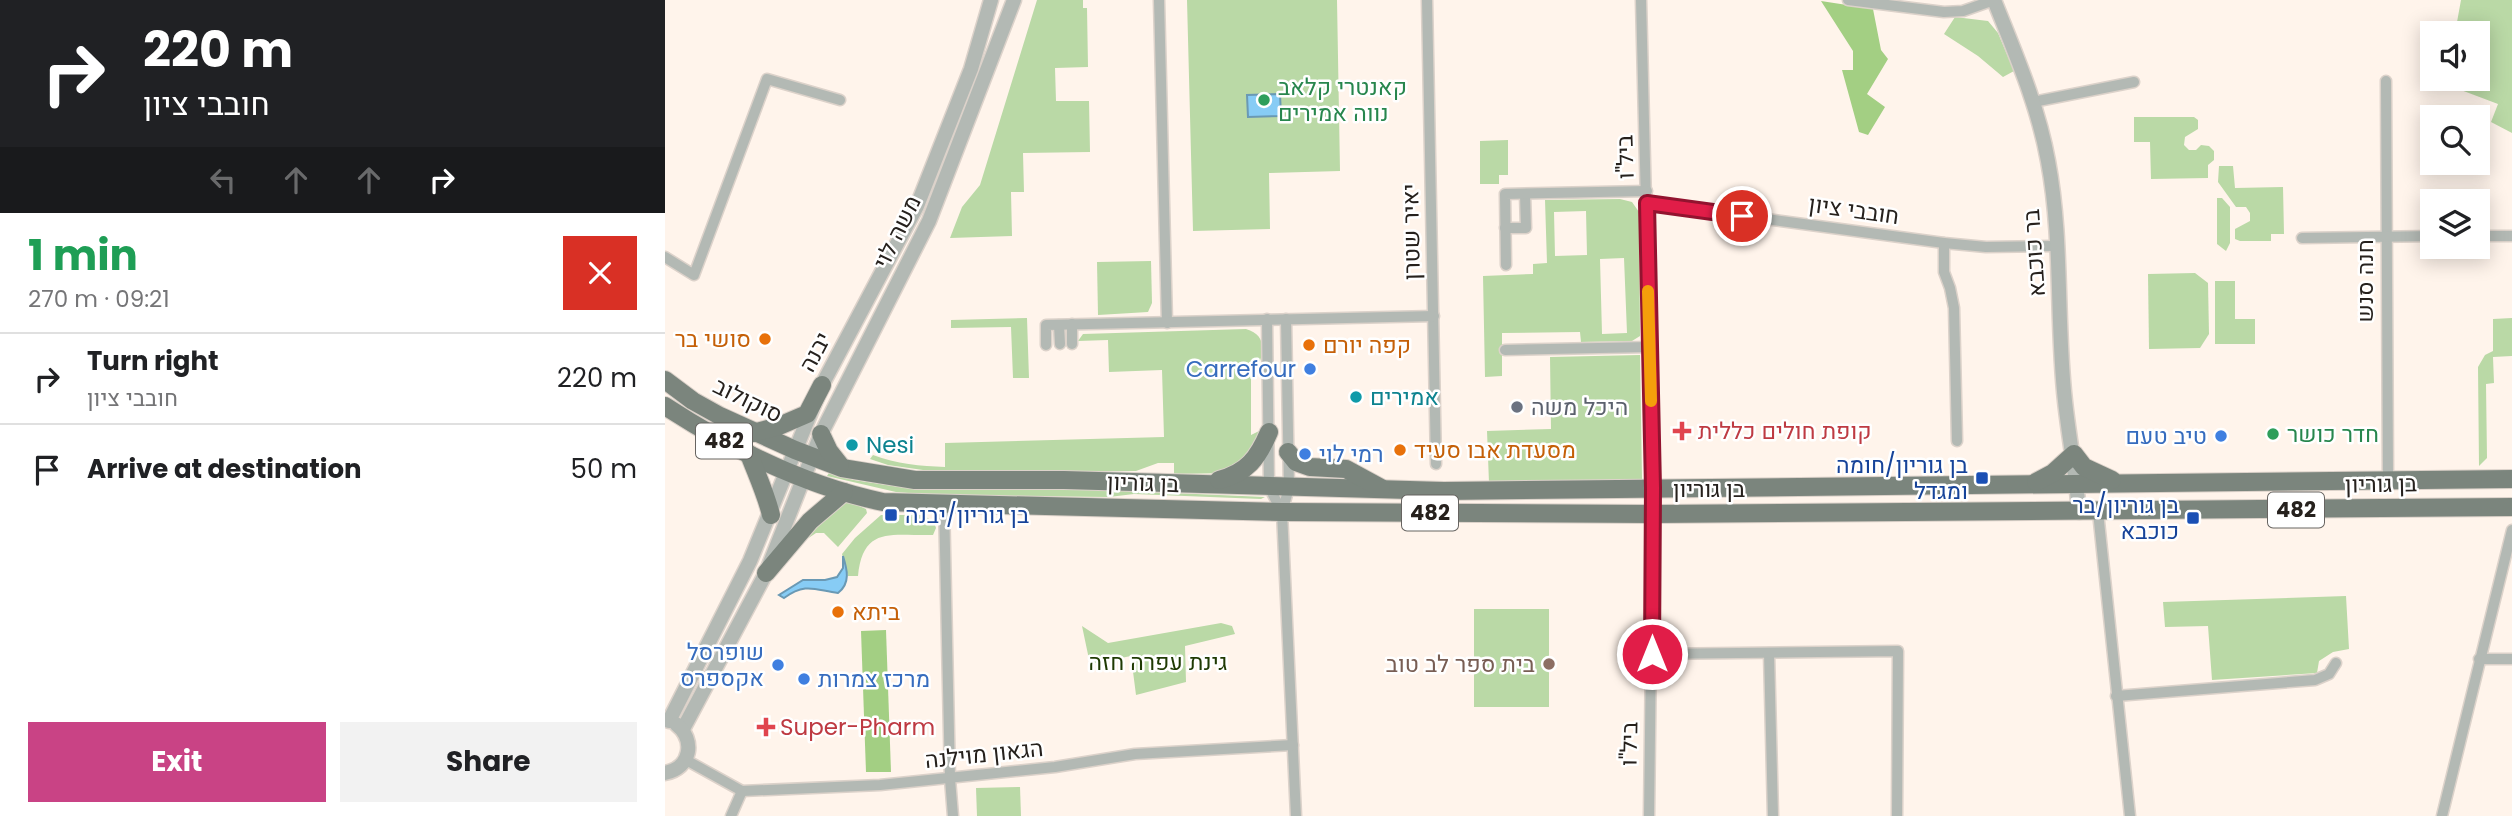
<!DOCTYPE html>
<meta charset="utf-8">
<style>
:root{--surface:#fff;--page:#f2f2f2;--text:#202124;--muted:#757577;--line:#e0e0e0;--accent:#c94385}
body{margin:0;font-family:Poppins,Heebo,sans-serif;background:var(--page);color:var(--text);height:100vh;display:flex;flex-direction:column;font-size:26px;white-space:nowrap}
*{box-sizing:border-box;margin:0}
p{font-size:23px;color:var(--muted)}
.icon{flex:none;width:38px;height:38px;fill:none;stroke:currentColor;stroke-width:2;stroke-linecap:round;stroke-linejoin:round}
.map{position:relative;flex:1;overflow:hidden}
.drawer{display:flex;flex-direction:column;background:var(--surface);width:665px}
.drawer>*{flex:none}
.hud{background:#202124;color:#fff;overflow:hidden}
.buttons{position:absolute;left:1755px;top:21px;display:grid;gap:14px}
.buttons a{display:grid;place-items:center;width:70px;height:70px;border-radius:0px;background:var(--surface);box-shadow:0 4px 18px #0003;font-size:35px}
.pin{position:absolute;display:grid;place-items:center;width:60px;height:60px;color:#fff;margin:-30px;border:4px solid #fff;border-radius:50%;box-shadow:0 2px 7px #0007}
.me{position:absolute;width:77px;margin:-38px;rotate:0deg;stroke-linejoin:round;filter:drop-shadow(0 0 5px #0008)}
.turn{display:flex;align-items:center;gap:24px;height:147px;padding:0 28px;font-size:32px}
.turn .icon{width:91px;height:91px;stroke-width:2.5}
.turn b{display:block;font-size:49px;line-height:60px}
.lanes{display:flex;align-items:center;height:66px;padding:0 28px;background:#0003;justify-content:center;gap:35px;direction:ltr}
.lanes .off{opacity:.35}
.round{display:grid;place-items:center;flex:none;width:74px;height:74px;border-radius:0px;background:var(--page)}
.summary{display:flex;align-items:center;justify-content:space-between;height:119px;padding:0 28px}
h1{font-size:42px;font-weight:700;line-height:52px;color:#1e9e55}
.primary-button{display:flex;gap:14px;margin-top:auto;padding:14px 28px}
.primary-button a{flex:1;height:80px;border-radius:0px;background:var(--accent);color:#fff;font-size:28px;font-weight:700;line-height:80px;text-align:center}
.primary-button a+a{background:var(--page);color:var(--text)}
ul{padding:0;list-style:none}
li{display:flex;align-items:center;gap:21px;height:91px;padding:0 28px;border-top:2px solid var(--line)}
li div{flex:1}
li b{display:block;font-size:26px}
li em{font-style:normal}
main{display:flex;flex:1;min-height:0}
.map>svg:first-child{display:block}
.green{fill:#bad9a6;fill-rule:evenodd}
.forest{fill:#a3cf83}
.water{fill:#87ccf5;stroke:#6a99b4;stroke-width:2}
.lines{fill:none;stroke-linecap:round;stroke-linejoin:round}
.minor-casing{stroke:#dcd2ca;stroke-width:13}
.tertiary-casing{stroke:#dcd2ca;stroke-width:17}
.primary-casing{stroke:#dcd2ca;stroke-width:20}
.minor{stroke:#b3b9b4;stroke-width:10}
.tertiary{stroke:#b3b9b4;stroke-width:14}
.primary{stroke:#7b857d;stroke-width:18}
.route-casing{stroke:#92132f;stroke-width:18}
.route{stroke:#e11d48;stroke-width:12}
.slow{stroke:#f59e0b;stroke-width:12}
.leisure-dot{fill:#2e9e5b;stroke:#fff;stroke-width:2.5}
.food-dot{fill:#e8710a;stroke:#fff;stroke-width:2.5}
.shop-dot{fill:#3f7fe0;stroke:#fff;stroke-width:2.5}
.culture-dot{fill:#0f9aa8;stroke:#fff;stroke-width:2.5}
.worship-dot{fill:#6b7280;stroke:#fff;stroke-width:2.5}
.health-dot{fill:#e0444e;stroke:#fff;stroke-width:2.5}
.transit-dot{fill:#1a4fb4;stroke:#fff;stroke-width:2.5}
.education-dot{fill:#8d6e63;stroke:#fff;stroke-width:2.5}
.labels{text-anchor:middle;stroke-width:5;stroke-linejoin:round;paint-order:stroke}
.shield{fill:#fff;stroke:#676461;stroke-width:2}
.shield-label{font-size:21px;font-weight:bold;fill:#26211d}
.leisure-label{font-size:23px;fill:#27864d;stroke:#fff;text-anchor:start}
.street-label{font-size:23px;fill:#26211d;stroke:#fff}
.food-label{font-size:23px;fill:#c56008;stroke:#fff;text-anchor:start}
.shop-label{font-size:23px;fill:#366cbe;stroke:#fff;text-anchor:end}
.culture-label{font-size:23px;fill:#0d838f;stroke:#fff;text-anchor:start}
.worship-label{font-size:23px;fill:#5b616d;stroke:#fff;text-anchor:start}
.health-label{font-size:23px;fill:#be3a42;stroke:#fff;text-anchor:start}
.transit-label{font-size:23px;fill:#164399;stroke:#fff;text-anchor:end}
.park-label{font-size:23px;fill:#1f3a03;stroke:#fff}
.education-label{font-size:23px;fill:#785e54;stroke:#fff;text-anchor:end}
</style>
<main>
<section class="drawer">
<div class="hud">
<div class="turn"><svg class="icon" aria-label="right" viewBox="0 0 24 24"><path d="M7 20v-9h11M14 6l5 5-5 5"/></svg><div><b>220 m</b>חובבי ציון</div></div>
<div class="lanes"><svg class="icon off" aria-label="left" viewBox="0 0 24 24"><path d="M17 20v-9H6M10 6l-5 5 5 5"/></svg><svg class="icon off" aria-label="ahead" viewBox="0 0 24 24"><path d="M12 20V5M6 11l6-6 6 6"/></svg><svg class="icon off" aria-label="ahead" viewBox="0 0 24 24"><path d="M12 20V5M6 11l6-6 6 6"/></svg><svg class="icon" aria-label="right" viewBox="0 0 24 24"><path d="M7 20v-9h11M14 6l5 5-5 5"/></svg></div>
</div>
<div class="summary"><div><h1>1 min</h1><p>270 m · 09:21</p></div><a class="round" style="background:#d93025;color:#fff"><svg class="icon" aria-label="close" viewBox="0 0 24 24"><path d="M6 6l12 12M18 6L6 18"/></svg></a></div>
<ul>
<li><svg class="icon" aria-label="right" viewBox="0 0 24 24"><path d="M7 20v-9h11M14 6l5 5-5 5"/></svg><div><b>Turn right</b><p>חובבי ציון</p></div><em>220 m</em></li>
<li><svg class="icon" aria-label="arrive" viewBox="0 0 24 24"><path d="M6 21V4h12l-3 4 3 4H6"/></svg><div><b>Arrive at destination</b></div><em>50 m</em></li>
</ul>
<div class="primary-button"><a>Exit</a><a>Share</a></div>
</section>
<div class="map">
<svg width="1847" height="816" viewBox="0 0 1847 816">
<rect width="100%" height="100%" fill="#fff4eb"/>
<g class="green">
<polygon points="372,0 418,0 418,8 422,8 423,67 390,68 391,101 424,101 425,152 358,153 359,192 346,192 347,236 285,238 297,207 315,185"/>
<polygon points="522,0 672,0 675,171 604,173 605,229 528,231"/>
<polygon points="1796,0 1847,0 1847,133 1826,122 1833,104 1780,84 1781,79 1813,79 1813,33 1790,33"/>
<polygon points="1290,17 1323,21 1333,33 1349,71 1338,77 1313,56 1279,34"/>
<polygon points="1469,117 1529,117 1533,120 1533,129 1520,137 1519,145 1524,150 1531,150 1536,145 1544,146 1549,151 1549,160 1543,165 1543,178 1486,179 1485,142 1469,142"/>
<polygon points="843,140 843,175 834,175 834,184 815,184 815,141"/>
<polygon points="1554,166 1568,166 1570,188 1618,187 1619,234 1606,234 1606,241 1575,241 1570,239 1570,229 1585,221 1585,213 1581,207 1571,207 1553,182"/>
<polygon points="1552,198 1557,198 1565,207 1565,243 1561,251 1552,244"/>
<path d="M955,199l12,3 7,10 1,124 -8,5 -51,1 -1,-10 -78,1v43l-17,1 -2,-101 50,-2v-10l14,-1 -2,-63zM921,211l1,44 -32,1 -1,-44zM959,258l3,75 -25,1 -2,-75z"/>
<polygon points="486,261 487,303 483,312 433,315 432,262"/>
<polygon points="1530,273 1543,283 1544,334 1535,348 1484,349 1483,274"/>
<polygon points="1550,281 1570,281 1570,319 1590,319 1590,344 1550,344"/>
<polygon points="362,318 364,378 348,378 346,327 286,328 286,320"/>
<polygon points="1847,318 1847,356 1828,357 1829,383 1821,384 1822,458 1814,466 1813,367 1820,355 1828,351 1828,319"/>
<path d="M581,329c17,5 19,17 14,32l-9,8v66l10,-5 -2,13 -31,30 -54,1v-11h-16l-22,8 -199,1 -49,-7 -18,-6 3,-4c23,9 48,11 72,12v-24l219,-6 -2,-67 -53,2 -1,-32 -30,1 5,-7z"/>
<polygon points="975,355 977,479 824,483 822,431 886,429 885,357"/>
<polygon points="164,473 189,480 255,490 393,488 600,497 596,499 469,494 444,497 267,495 231,492 162,476"/>
<polygon points="177,502 185,502 201,509 202,513 173,547 159,533 151,533 142,539 155,521"/>
<path d="M216,515h42l11,7 2,6 -3,7c-41,1 -70,-10 -75,41h-10l-6,-22 13,-16z"/>
<polygon points="1681,596 1684,649 1668,652 1654,661 1652,673 1547,680 1543,626 1500,627 1498,602"/>
<rect x="809" y="609" width="75" height="98"/>
<polygon points="556,623 567,626 570,634 520,646 521,682 471,695 466,656 425,664 417,626 443,643"/>
<polygon points="355,787 356,816 312,816 311,788"/>
</g>
<g class="forest">
<polygon points="1156,1 1208,9 1216,50 1223,59 1202,94 1220,107 1203,135 1194,132 1177,70 1188,70 1188,51"/>
<polygon points="221,630 226,772 201,772 196,631"/>
</g>
<g class="water">
<polygon points="615,94 616,116 583,117 582,95"/>
<path d="M178,556c4,13 8,27 -5,37 -23,-3 -32,-11 -54,5l-5,-3 24,-15h22l12,-3 6,-9z"/>
</g>
<g class="lines">
<defs>
<g id="minor">
<polyline points="494,0 502,323"/>
<polyline points="762,0 771,464"/>
<polyline points="976,0 988,488 984,816"/>
<polyline points="1183,0 1279,12 1298,11 1329,0"/>
<polyline points="1721,81 1723,480"/>
<polyline points="1368,102 1469,82"/>
<polyline points="982,203 1279,243 1321,247 1391,246"/>
<polyline points="840,228 861,228 860,194"/>
<polyline points="1813,236 1847,236"/>
<polyline points="1637,238 1768,236"/>
<polyline points="1279,243 1279,272 1285,288 1289,308 1292,441"/>
<polyline points="0,257 29,275 102,79 175,100"/>
<polyline points="841,265 840,194 982,191"/>
<polyline points="602,319 604,487 617,512"/>
<polyline points="621,319 624,488 617,512 631,816"/>
<polyline points="407,324 407,344"/>
<polyline points="394,325 395,344"/>
<polyline points="381,345 381,325 769,316"/>
<polyline points="840,350 984,347"/>
<polyline points="279,503 285,779 288,816"/>
<polyline points="1433,512 1465,816"/>
<polyline points="1104,653 1108,816"/>
<polyline points="987,654 1233,651 1232,816"/>
<polyline points="1814,659 1847,659"/>
<polyline points="1451,696 1650,680 1664,674 1671,663"/>
<polyline points="21,760 77,791 215,785 390,767 470,754 628,745"/>
<polyline points="66,816 77,791"/>
<polyline points="1777,816 1847,530"/>
</g>
<g id="tertiary">
<path d="M1329,0c21,53 44,105 54,161 15,79 8,161 17,240 4,37 11,73 14,111"/>
<polyline points="4,721 85,561 157,385 252,206 306,69 326,0"/>
<polyline points="18,729 101,573 156,434 264,221 349,0"/>
<path d="M0,773c26,-5 31,-33 11,-49"/>
</g>
<g id="primary">
<polyline points="0,380 28,401 55,416 130,450 177,468 250,480 399,480 779,491 1847,479"/>
<path d="M0,406c66,43 141,80 218,96l399,10 371,2 859,-7"/>
<polyline points="88,433 114,426 142,414 157,385"/>
<polyline points="156,434 164,451 175,465"/>
<polyline points="623,452 631,462 645,467 681,469 716,488"/>
<path d="M84,454c8,21 17,40 22,61"/>
<path d="M554,480c28,-7 39,-22 50,-48"/>
<polyline points="1371,482 1388,473 1409,454 1419,467 1447,480"/>
<polyline points="101,573 145,521 179,492"/>
</g>
</defs>
<use href="#minor" class="minor-casing"/>
<use href="#tertiary" class="tertiary-casing"/>
<use href="#primary" class="primary-casing"/>
<use href="#minor" class="minor"/>
<use href="#tertiary" class="tertiary"/>
<use href="#primary" class="primary"/>
</g>
<g class="lines">
<defs>
<polyline id="route" points="987,654 988,488 982,203 1077,216"/>
</defs>
<use href="#route" class="route-casing"/>
<use href="#route" class="route"/>
<polyline class="slow" points="983,291 986,401"/>
</g>
<g class="leisure-dot">
<circle cx="599" cy="100" r="7"/>
<circle cx="1608" cy="434" r="7"/>
</g>
<g class="food-dot">
<circle cx="100" cy="339" r="7"/>
<circle cx="644" cy="345" r="7"/>
<circle cx="735" cy="450" r="7"/>
<circle cx="173" cy="612" r="7"/>
</g>
<g class="shop-dot">
<circle cx="645" cy="369" r="7"/>
<circle cx="1556" cy="436" r="7"/>
<circle cx="640" cy="454" r="7"/>
<circle cx="113" cy="665" r="7"/>
<circle cx="139" cy="679" r="7"/>
</g>
<g class="culture-dot">
<circle cx="691" cy="397" r="7"/>
<circle cx="187" cy="445" r="7"/>
</g>
<circle class="worship-dot" cx="852" cy="407" r="7"/>
<g class="health-dot">
<path d="M1013.5 420.5h7v7h7v7h-7v7h-7v-7h-7v-7h7z"/>
<path d="M97.5 716.5h7v7h7v7h-7v7h-7v-7h-7v-7h7z"/>
</g>
<g class="transit-dot">
<rect x="1310" y="471" width="14" height="14" rx="3.5"/>
<rect x="219" y="508" width="14" height="14" rx="3.5"/>
<rect x="1521" y="511" width="14" height="14" rx="3.5"/>
</g>
<circle class="education-dot" cx="884" cy="664" r="7"/>
<g class="labels">
<g class="shield">
<rect x="31" y="423.5" width="56" height="35" rx="5"/>
<rect x="1603" y="492.5" width="56" height="35" rx="5"/>
<rect x="737" y="495.5" width="56" height="35" rx="5"/>
</g>
<g class="shield-label">
<text x="59" y="448">482</text>
<text x="1631" y="517">482</text>
<text x="765" y="520">482</text>
</g>
<g class="leisure-label">
<text x="613" y="95">קאנטרי קלאב<tspan x="613" dy="26">נווה אמירים</tspan></text>
<text x="1622" y="442">חדר כושר</text>
</g>
<g class="street-label">
<text transform="translate(960 157) rotate(-92)" y="8">ביל"ו</text>
<text transform="translate(1189 210) rotate(8)" y="8">חובבי ציון</text>
<text transform="translate(232 232) rotate(-64)" y="8">משה לוי</text>
<text transform="translate(746 232) rotate(-91)" y="8">יאיר שטרן</text>
<text transform="translate(1369 253) rotate(-94)" y="8">בר כוכבא</text>
<text transform="translate(1700 281) rotate(-90)" y="8">חנה סנש</text>
<text transform="translate(150 352) rotate(-62)" y="8">יבנה</text>
<text transform="translate(83 400) rotate(26)" y="8">סוקולוב</text>
<text transform="translate(478 483) rotate(2)" y="8">בן גוריון</text>
<text transform="translate(1716 484) rotate(-1)" y="8">בן גוריון</text>
<text x="1044" y="497">בן גוריון</text>
<text transform="translate(964 744) rotate(-89)" y="8">ביל"ו</text>
<text transform="translate(319 754) rotate(-6)" y="8">הגאון מוילנה</text>
</g>
<g class="food-label">
<text x="86" y="347" text-anchor="end">סושי בר</text>
<text x="658" y="353">קפה יורם</text>
<text x="749" y="458">מסעדת אבו סעיד</text>
<text x="187" y="620">ביתא</text>
</g>
<g class="shop-label">
<text x="631" y="377">Carrefour</text>
<text x="1542" y="444">טיב טעם</text>
<text x="654" y="462" text-anchor="start">רמי לוי</text>
<text x="99" y="660">שופרסל<tspan x="99" dy="26">אקספרס</tspan></text>
<text x="153" y="687" text-anchor="start">מרכז צמרות</text>
</g>
<g class="culture-label">
<text x="705" y="405">אמירים</text>
<text x="201" y="453">Nesi</text>
</g>
<g class="worship-label">
<text x="866" y="415">היכל משה</text>
</g>
<g class="health-label">
<text x="1033" y="439">קופת חולים כללית</text>
<text x="115" y="735">Super-Pharm</text>
</g>
<g class="transit-label">
<text x="1303" y="473">בן גוריון/חומה<tspan x="1303" dy="26">ומגדל</tspan></text>
<text x="1514" y="513">בן גוריון/בר<tspan x="1514" dy="26">כוכבא</tspan></text>
<text x="240" y="523" text-anchor="start">בן גוריון/יבנה</text>
</g>
<g class="park-label">
<text x="493" y="670">גינת עפרה חזה</text>
</g>
<g class="education-label">
<text x="870" y="672">בית ספר לב טוב</text>
</g>
</g>
</svg>
<div class="buttons">
<a><svg class="icon" aria-label="sound" viewBox="0 0 24 24"><path d="M4 9h4l5-4v14l-5-4H4zM17 9q2 3 0 6"/></svg></a>
<a><svg class="icon" aria-label="search" viewBox="0 0 24 24"><circle cx="10" cy="10" r="6"/><path d="M15 15l6 6"/></svg></a>
<a><svg class="icon" aria-label="layers" viewBox="0 0 24 24"><path d="M12 4l9 5-9 5-9-5zM3 14l9 5 9-5"/></svg></a>
</div>
<div class="pin" style="left:1077px;top:216px;background:#d93025"><svg class="icon" aria-label="arrive" viewBox="0 0 24 24"><path d="M6 21V4h12l-3 4 3 4H6"/></svg></div>
<svg class="me" style="left:987px;top:654px" viewBox="-20 -20 40 40"><circle r="17" fill="#e11d48" stroke="#fff" stroke-width="3"/><path d="M0-11L8 9 0 5-8 9z" fill="#fff"/></svg>
</div>
</main>
